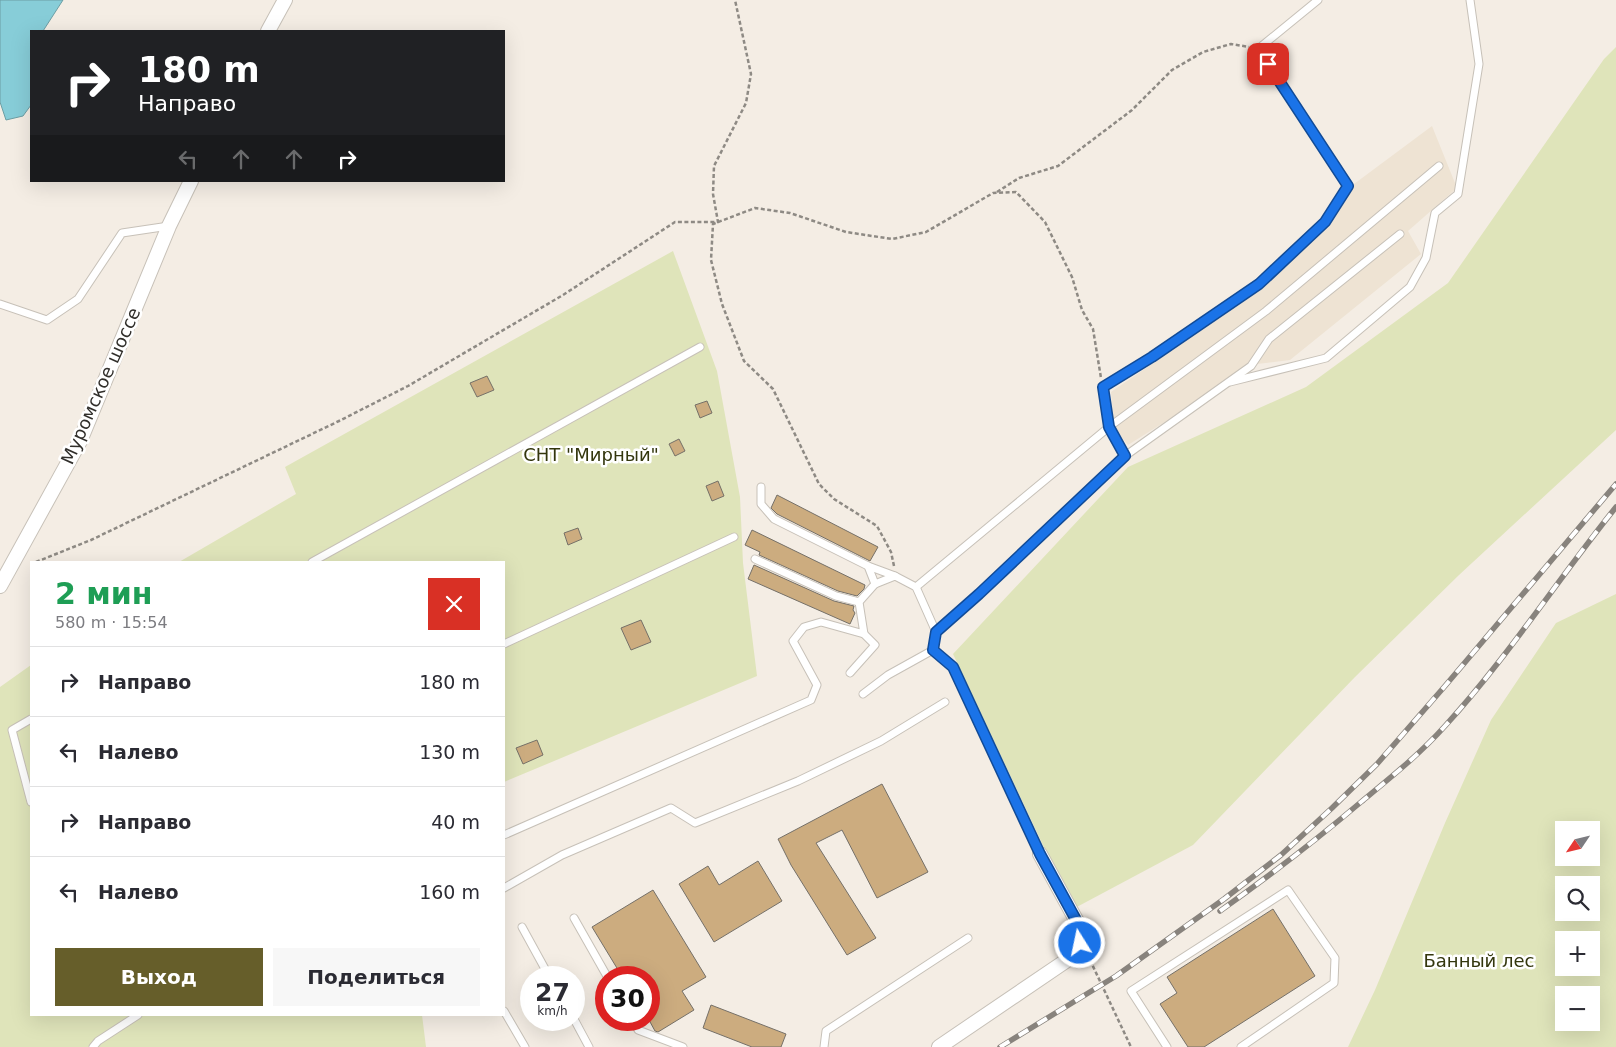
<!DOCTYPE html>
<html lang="ru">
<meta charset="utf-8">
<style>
:root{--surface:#fff;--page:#f7f7f7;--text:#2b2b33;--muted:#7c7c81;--line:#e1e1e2;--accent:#665e2a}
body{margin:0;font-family:"DejaVu Sans",sans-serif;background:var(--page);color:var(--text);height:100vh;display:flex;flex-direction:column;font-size:19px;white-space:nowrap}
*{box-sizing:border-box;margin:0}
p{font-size:16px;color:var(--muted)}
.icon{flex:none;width:28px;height:28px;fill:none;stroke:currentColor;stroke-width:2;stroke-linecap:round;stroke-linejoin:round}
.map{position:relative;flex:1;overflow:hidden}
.side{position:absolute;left:30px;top:561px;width:475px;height:455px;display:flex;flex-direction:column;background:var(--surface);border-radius:0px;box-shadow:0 5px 20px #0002}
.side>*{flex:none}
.top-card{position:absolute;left:30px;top:30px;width:475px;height:152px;border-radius:0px;box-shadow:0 5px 20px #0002;background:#202124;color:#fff;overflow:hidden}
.needle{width:32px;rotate:235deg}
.tools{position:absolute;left:1555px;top:821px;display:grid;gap:10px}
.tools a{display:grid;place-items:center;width:45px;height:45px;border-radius:0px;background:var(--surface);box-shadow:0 5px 20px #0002;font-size:25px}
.speed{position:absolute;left:520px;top:966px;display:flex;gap:10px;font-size:25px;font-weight:700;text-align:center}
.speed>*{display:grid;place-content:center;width:65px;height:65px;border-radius:50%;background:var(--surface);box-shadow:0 5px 20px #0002;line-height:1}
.speed small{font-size:12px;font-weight:400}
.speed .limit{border:8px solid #d22;background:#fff;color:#111}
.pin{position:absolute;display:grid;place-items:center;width:42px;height:42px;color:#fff;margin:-21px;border-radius:10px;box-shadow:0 2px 8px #0006}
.me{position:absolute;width:55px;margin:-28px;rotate:350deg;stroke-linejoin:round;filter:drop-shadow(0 0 4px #0008)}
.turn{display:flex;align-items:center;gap:18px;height:105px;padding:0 25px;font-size:22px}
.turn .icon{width:65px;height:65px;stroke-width:2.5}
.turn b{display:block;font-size:35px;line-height:42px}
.lanes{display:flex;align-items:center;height:48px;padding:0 25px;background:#0003;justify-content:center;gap:25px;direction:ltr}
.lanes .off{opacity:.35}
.round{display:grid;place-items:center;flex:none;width:52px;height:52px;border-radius:0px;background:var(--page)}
.head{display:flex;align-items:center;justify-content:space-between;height:85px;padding:0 25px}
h1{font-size:30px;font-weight:800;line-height:38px;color:#1e9e55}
.action{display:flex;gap:10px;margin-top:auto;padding:10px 25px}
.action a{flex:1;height:58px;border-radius:0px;background:var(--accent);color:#fff;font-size:20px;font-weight:800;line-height:58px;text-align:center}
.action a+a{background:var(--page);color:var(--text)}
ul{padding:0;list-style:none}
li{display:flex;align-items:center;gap:15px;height:70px;padding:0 25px;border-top:1px solid var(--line)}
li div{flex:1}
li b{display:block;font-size:19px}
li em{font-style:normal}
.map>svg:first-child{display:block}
.built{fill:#eee3d3}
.green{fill:#dfe4ba;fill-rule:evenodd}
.water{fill:#87cdd8;stroke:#6d9ea4}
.building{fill:#ccac7f;stroke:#757068}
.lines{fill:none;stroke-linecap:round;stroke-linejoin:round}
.lane-casing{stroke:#c7c1b8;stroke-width:9}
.street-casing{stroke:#c7c1b8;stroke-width:16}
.path{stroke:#8e8a84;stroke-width:2.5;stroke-dasharray:4 2.5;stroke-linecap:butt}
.lane{stroke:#fff;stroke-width:7}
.street{stroke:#fff;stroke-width:14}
.rail-casing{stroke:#88837d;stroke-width:5.5}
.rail{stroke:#fff;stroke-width:4;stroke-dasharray:11;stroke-linecap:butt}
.route-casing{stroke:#114b97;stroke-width:12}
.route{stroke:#1a73e8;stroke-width:9}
.labels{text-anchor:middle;stroke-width:5;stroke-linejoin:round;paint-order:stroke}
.street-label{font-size:18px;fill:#312f2b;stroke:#fff}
.park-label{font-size:18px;fill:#33360d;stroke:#fff}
</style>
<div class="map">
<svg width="1616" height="1047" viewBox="0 0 1616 1047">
<rect width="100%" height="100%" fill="#f4ede4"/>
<polygon class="built" points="1432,126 1457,188 1408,231 1421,254 1290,360 1257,364 1128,445 1114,429 1111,392 1263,288 1326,227 1354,184"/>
<g class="green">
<polygon points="1616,47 1616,430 1459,575 1355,677 1193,845 1073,909 953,654 1128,467 1306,387 1448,283 1604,59"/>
<polygon points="673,251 717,371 740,497 743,563 757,676 504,782 504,562 179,562 296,494 285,467"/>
<path d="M1616,594v453h-268l27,-57 70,-167 46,-103 65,-97zM1564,830h27v28h-27zM1564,885h27v27h-27zM1564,940h27v28h-27zM1564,995h27v27h-27z"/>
<polygon points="31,665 31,1015 422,1015 426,1047 0,1047 0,687"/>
</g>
<polygon class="water" points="0,0 63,0 43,31 31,31 31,105 23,116 6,120 0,102"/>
<g class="building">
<polygon points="487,376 494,390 477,397 470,383"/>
<polygon points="707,401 712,413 700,418 695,405"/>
<polygon points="679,439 685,451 675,456 669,444"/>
<polygon points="718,481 724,496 712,501 706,486"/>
<polygon points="777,495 878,547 870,561 777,514 771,508"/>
<polygon points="578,528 582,539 568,545 564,533"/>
<polygon points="752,530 865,585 864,589 857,596 838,591 759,555 760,552 745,545"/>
<polygon points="754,565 834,601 854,606 853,610 855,613 850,624 748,579"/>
<polygon points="641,620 651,642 631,650 621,628"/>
<polygon points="537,740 543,755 523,764 516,748"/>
<polygon points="882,784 928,872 877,898 842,830 816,843 876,938 847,955 791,865 778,839"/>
<polygon points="758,861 782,901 714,942 679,884 708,866 719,885"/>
<polygon points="653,890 706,977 682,991 694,1010 658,1032 655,1031 649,1020 649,978 623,978 592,927"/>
<polygon points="1273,909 1315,976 1204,1047 1188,1047 1160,1004 1177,993 1167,977"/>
<polygon points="711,1005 786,1034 781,1047 752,1047 703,1028"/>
</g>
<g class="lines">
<defs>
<g id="lane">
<polyline points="0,304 47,320 78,299 122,233 169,226"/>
<polyline points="1230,382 1326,358 1410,287 1426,258 1435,213 1458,194 1479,64 1470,0"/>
<polyline points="1125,456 1109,427 1103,387 1152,357 1259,284 1325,222 1348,186 1258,49 1318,0"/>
<polyline points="761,487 761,504 774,519 868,566 875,584"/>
<polyline points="755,559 836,596 859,602"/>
<polyline points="312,562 700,347"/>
<polyline points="868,566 895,576"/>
<polyline points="916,587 1109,427 1266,311 1439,166"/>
<polyline points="936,632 979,594 1125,456 1251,366 1269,339 1400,234"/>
<polyline points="504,644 734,537"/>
<polyline points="933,650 953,667 1040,854"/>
<polyline points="850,673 875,645 864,634"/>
<polyline points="31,719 12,730 31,802"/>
<polyline points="504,835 811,700 817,685 793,641 804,627 821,622 864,634 859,602 875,584 895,576 916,587 936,632 933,650 888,675 863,694"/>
<polyline points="504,888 562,855 671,808 695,823 798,781 881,741 945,702"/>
<polyline points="574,918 608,978"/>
<polyline points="522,927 550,978"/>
<polyline points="504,1011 525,1047"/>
<polyline points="574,1019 589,1047"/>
<polyline points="633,1020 638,1030 683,1047"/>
<polyline points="93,1047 98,1041 138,1015"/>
<polyline points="824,1047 826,1031 968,938"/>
<polyline points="1167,1047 1131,991 1288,890 1335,958 1334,983 1241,1047"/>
</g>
<g id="street">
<polyline points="268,31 285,0"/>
<polyline points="0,586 80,441 169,226 191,181"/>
<polyline points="939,1047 1079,952 1081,929 1040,854"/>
</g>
</defs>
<use href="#lane" class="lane-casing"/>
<use href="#street" class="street-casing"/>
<g class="path">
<polyline points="997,192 1019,178 1058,166 1132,110 1172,70 1203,52 1231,44 1249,47"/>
<polyline points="36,562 91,540 339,421 408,386 563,295 675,222 718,222 713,194 714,166 746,103 751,74 735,0"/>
<polyline points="894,566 891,552 877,526 834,499 819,484 773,389 744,361 722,304 711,260 713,224 755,208 790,213 846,232 892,239 926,232 993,193 1016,192 1045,222 1072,277 1082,310 1093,329 1101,378"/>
<polyline points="1090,960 1131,1047"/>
</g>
<use href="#lane" class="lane"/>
<use href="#street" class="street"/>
<defs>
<g id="rail">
<path d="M1220,911c48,-34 95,-70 141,-109 29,-24 59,-48 84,-76 63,-69 113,-147 171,-219"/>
<polyline points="1000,1047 1116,976 1224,899 1281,855 1332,808 1377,764 1445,686 1616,484"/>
</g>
</defs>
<use href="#rail" class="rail-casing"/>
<use href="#rail" class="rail"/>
</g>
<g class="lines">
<defs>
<polyline id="route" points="1080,943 1081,929 1040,854 953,667 933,650 936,632 979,594 1125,456 1109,427 1103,387 1152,357 1259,284 1325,222 1348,186 1268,64"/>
</defs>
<use href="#route" class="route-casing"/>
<use href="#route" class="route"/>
</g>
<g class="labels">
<g class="street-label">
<text transform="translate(101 386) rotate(-66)" y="6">Муромское шоссе</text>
</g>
<g class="park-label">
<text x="591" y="461">СНТ "Мирный"</text>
<text x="1479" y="967">Банный лес</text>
</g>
</g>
</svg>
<div class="tools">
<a><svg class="needle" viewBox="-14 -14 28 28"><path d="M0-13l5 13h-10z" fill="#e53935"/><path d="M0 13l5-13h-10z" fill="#7c7c81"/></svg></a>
<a><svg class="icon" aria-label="search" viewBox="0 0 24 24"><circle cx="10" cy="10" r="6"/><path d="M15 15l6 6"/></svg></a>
<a>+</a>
<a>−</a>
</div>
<div class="speed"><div>27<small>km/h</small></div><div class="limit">30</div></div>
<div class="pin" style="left:1268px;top:64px;background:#d93025"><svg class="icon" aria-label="arrive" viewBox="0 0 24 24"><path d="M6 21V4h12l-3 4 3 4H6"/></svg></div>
<svg class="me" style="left:1080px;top:943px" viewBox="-20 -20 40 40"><circle r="17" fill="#1a73e8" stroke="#fff" stroke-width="3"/><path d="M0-11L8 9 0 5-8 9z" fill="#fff"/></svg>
<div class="top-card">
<div class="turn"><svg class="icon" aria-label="right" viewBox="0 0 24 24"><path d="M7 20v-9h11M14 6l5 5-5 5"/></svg><div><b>180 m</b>Направо</div></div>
<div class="lanes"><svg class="icon off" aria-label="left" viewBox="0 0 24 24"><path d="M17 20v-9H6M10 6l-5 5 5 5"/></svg><svg class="icon off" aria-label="ahead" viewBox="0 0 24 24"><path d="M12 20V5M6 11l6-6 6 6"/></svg><svg class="icon off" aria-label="ahead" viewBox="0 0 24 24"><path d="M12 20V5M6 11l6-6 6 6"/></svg><svg class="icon" aria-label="right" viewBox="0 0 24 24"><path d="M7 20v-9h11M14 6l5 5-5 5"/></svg></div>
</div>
<section class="side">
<div class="head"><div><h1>2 мин</h1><p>580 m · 15:54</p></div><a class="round" style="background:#d93025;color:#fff"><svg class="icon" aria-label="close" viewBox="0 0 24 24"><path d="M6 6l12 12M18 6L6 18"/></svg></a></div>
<ul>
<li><svg class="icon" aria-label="right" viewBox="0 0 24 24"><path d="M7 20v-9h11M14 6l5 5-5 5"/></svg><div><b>Направо</b></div><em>180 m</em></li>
<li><svg class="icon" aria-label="left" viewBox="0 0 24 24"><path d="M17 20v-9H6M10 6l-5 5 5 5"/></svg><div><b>Налево</b></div><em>130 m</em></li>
<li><svg class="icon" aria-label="right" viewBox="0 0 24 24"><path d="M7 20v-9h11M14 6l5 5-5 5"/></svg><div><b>Направо</b></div><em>40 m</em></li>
<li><svg class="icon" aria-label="left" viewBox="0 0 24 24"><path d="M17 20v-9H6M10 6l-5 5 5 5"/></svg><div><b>Налево</b></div><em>160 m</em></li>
</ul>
<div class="action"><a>Выход</a><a>Поделиться</a></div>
</section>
</div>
